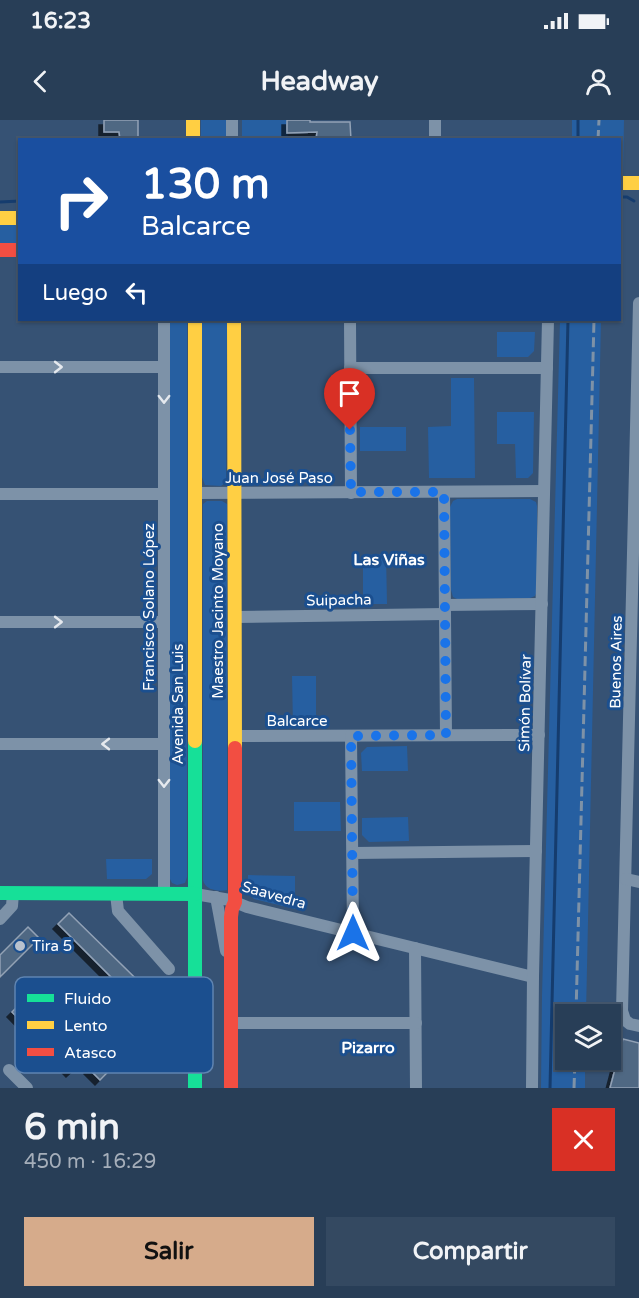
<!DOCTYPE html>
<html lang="es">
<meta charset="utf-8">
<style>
:root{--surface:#283e57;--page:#344961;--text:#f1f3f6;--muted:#a5aeba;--line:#44576d;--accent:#d6ab8b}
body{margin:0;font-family:"Varela Round",sans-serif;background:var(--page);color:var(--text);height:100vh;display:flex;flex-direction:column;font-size:22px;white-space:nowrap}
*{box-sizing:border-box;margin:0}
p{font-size:20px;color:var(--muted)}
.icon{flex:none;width:33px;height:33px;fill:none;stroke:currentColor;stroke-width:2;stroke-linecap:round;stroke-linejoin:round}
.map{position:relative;height:968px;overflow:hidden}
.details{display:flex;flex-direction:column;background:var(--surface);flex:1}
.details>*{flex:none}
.hud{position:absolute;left:18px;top:18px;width:603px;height:183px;border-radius:0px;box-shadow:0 2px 4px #0004,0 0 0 2px var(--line);background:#1a4fa0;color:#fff;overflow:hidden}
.tools{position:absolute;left:555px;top:884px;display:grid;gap:12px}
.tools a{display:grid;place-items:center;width:66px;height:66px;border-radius:0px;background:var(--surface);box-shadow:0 2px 4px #0004,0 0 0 2px var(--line);font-size:30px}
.pin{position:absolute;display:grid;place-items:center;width:51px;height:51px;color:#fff;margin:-62px -26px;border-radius:50% 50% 50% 0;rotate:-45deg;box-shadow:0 0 6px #0007}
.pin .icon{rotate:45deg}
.me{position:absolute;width:66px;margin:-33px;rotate:0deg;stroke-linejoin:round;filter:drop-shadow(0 0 4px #0008)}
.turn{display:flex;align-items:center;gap:21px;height:126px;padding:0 24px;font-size:27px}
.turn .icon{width:78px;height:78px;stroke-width:2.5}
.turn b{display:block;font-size:42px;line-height:51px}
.then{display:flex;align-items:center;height:57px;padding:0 24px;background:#0003;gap:12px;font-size:22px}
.round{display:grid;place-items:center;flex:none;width:63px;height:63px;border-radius:0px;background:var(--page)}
.overview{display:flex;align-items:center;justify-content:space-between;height:102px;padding:0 24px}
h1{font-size:36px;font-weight:700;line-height:45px}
.cta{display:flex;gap:12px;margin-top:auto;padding:12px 24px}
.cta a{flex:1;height:69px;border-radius:0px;background:var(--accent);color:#111;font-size:24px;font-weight:700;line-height:69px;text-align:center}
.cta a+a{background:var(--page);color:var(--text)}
.status{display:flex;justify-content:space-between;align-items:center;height:42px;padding:0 30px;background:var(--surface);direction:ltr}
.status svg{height:16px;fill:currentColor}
header{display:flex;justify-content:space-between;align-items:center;height:78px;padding:0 24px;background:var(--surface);font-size:27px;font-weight:700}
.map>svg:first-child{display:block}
.green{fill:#265fa1}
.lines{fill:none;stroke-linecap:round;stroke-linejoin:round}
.stream{stroke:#153c6e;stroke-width:3}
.building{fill:#506783;stroke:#92a2b6;stroke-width:1.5;filter:url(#shadow)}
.street{stroke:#7d92a8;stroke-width:12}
.fast{stroke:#16e098;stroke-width:14}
.slow{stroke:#ffcf43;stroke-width:14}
.jam{stroke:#f24e42;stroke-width:14}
.rail{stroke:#7e92a7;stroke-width:3;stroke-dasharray:10 4.5;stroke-linecap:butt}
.oneway{stroke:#e5e9ee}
.route{stroke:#1a73e8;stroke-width:10;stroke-dasharray:0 18}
.poi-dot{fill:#b9c2ce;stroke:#1b4f8f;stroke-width:2}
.labels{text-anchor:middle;stroke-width:6;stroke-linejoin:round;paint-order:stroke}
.street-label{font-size:15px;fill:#fff;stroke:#1b4f8f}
.poi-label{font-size:15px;fill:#fff;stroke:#1b4f8f;text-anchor:start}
.neighbourhood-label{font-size:16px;font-weight:bold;fill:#fff;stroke:#1b4f8f}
.key{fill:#1b4f8f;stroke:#5f84b1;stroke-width:1.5}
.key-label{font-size:16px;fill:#fff}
</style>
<div class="status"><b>16:23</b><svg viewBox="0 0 49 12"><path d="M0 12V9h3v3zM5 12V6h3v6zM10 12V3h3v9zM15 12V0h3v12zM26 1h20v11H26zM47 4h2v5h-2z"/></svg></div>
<header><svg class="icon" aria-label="back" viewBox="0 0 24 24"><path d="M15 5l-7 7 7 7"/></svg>Headway<svg class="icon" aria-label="person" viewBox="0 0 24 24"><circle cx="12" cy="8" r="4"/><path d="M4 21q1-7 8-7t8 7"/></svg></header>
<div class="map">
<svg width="639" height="968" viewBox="0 0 639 968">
<defs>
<filter id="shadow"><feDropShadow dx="-5" dy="5" stdDeviation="0" flood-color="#0009"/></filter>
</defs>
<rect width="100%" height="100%" fill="#365274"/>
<g class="green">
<rect x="201" y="0" width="25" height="19"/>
<polygon points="242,0 287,0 288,19 242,19"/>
<polygon points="572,0 624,0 623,55 620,55 620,20 572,20"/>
<rect x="0" y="104" width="19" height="19"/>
<polygon points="169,200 187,200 187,757 185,763 177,765 172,763 169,757"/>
<polygon points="201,200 227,200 226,362 221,366 205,365 202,357"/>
<polygon points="560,200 601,200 586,894 566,894 566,939 585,939 585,968 541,968 542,876"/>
<polygon points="497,212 535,212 534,231 528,237 497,237"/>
<polygon points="451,258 474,258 475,358 429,358 428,307 451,306"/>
<polygon points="497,292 534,292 533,353 528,358 516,358 515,324 497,324"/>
<rect x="360" y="307" width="46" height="24"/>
<polygon points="457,379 530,379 536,382 537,386 537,471 535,476 530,478 457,479 453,477 451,470 450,387 453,381"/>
<path d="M207,381h15l5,3v386c-9,2 -22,0 -24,-10v-376z"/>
<polygon points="386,434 387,484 363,484 363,435"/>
<polygon points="292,556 316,556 316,605 293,605"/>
<polygon points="407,626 408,651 362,651 361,633 367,627"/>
<polygon points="294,682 340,682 341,711 294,711"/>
<polygon points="408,697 409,721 369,722 362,715 362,698"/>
<polygon points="106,739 152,739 152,754 146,759 107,759"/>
<polygon points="248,755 295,756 295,789 254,779 248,773"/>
</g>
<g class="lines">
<g class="stream">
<polyline points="578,20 578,0"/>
<polyline points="620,77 627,77 634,81"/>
<polyline points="0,82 20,81"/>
<polyline points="550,968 568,200"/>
</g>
</g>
<g class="building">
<polygon points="104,0 138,0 138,19 120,19 119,12 104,12"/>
<polygon points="287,0 310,0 310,2 350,2 351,20 316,20 317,12 287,13"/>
<polygon points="69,793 176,898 164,910 157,902 100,960 89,949 145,891 58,804"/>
<polygon points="28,807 39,818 0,857 0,835"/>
<polygon points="23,881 82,942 71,952 12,892"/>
<polygon points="623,919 639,923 639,968 610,968"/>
</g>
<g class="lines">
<g class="street">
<polyline points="232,0 232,20"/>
<polyline points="435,0 435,20"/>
<polyline points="639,183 622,891 625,900 630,904 639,906"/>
<polyline points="350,200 351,373"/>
<polyline points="0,247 164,247"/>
<polyline points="350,248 547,248"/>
<polyline points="444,372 446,615"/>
<polyline points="194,373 544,371"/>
<polyline points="0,374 164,374"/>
<polyline points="445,485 542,484"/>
<polyline points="234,497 445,494"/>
<polyline points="0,502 164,502"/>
<polyline points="235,616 539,615"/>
<polyline points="351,616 353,813"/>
<polyline points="0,624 164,624"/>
<polyline points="353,733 536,731"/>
<polyline points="626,759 639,762"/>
<polyline points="116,774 118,791 169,849"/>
<polyline points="164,774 164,200"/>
<polyline points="195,774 230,780 247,787 533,857"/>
<polyline points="216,777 226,831"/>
<polyline points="0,799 12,786 13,773"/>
<polyline points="415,828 416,968"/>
<polyline points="231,903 416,903"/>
<polyline points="9,950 27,968"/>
<polyline points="532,968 533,857 548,200"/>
</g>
<g class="fast">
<polyline points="195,621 195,968"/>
<polyline points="0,773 195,774"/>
</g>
<g class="slow">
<polyline points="193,0 193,20"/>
<polyline points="620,63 639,63"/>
<polyline points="0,98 20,98"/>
<polyline points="195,200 195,621"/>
<polyline points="234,200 235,628"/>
</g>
<g class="jam">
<polyline points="0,130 20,130"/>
<polyline points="231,968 231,797 232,789 235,782 235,628"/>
</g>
<g class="rail">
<polyline points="598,20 599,0"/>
<polyline points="576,894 594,200"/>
<polyline points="574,968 575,939"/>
</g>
</g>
<defs><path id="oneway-chevron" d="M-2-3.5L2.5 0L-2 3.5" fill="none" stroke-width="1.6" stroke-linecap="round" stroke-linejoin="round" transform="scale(1.5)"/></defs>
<g class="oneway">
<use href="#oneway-chevron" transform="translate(58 247)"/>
<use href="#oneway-chevron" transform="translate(164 279) rotate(90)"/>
<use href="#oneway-chevron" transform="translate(58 502)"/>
<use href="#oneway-chevron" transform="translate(106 624) rotate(180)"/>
<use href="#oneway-chevron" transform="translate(164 663) rotate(90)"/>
</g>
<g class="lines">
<polyline class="route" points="350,310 351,372 444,372 446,615 351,616 353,813"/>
</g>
<circle class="poi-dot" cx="20" cy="826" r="6"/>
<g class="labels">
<g class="street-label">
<text x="279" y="363">Juan José Paso</text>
<text transform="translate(339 480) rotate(-1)" y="5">Suipacha</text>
<text transform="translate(149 487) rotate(-90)" y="5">Francisco Solano López</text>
<text transform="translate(218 491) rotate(-90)" y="5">Maestro Jacinto Moyano</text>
<text transform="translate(616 542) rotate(-89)" y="5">Buenos Aires</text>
<text transform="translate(525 583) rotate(-89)" y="5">Simón Bolívar</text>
<text transform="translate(178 584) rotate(-90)" y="5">Avenida San Luis</text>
<text x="297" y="606">Balcarce</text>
<text transform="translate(274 775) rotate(16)" y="5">Saavedra</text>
</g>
<g class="poi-label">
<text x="32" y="831">Tira 5</text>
</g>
<g class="neighbourhood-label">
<text x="389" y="445">Las Viñas</text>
<text x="368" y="933">Pizarro</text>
</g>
</g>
<rect x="15" y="857" width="198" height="96" rx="9" class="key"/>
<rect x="27" y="874" width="27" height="8" fill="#16e098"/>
<rect x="27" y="901" width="27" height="8" fill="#ffcf43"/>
<rect x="27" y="928" width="27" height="8" fill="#f24e42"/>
<g class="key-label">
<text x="64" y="884">Fluido</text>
<text x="64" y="911">Lento</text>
<text x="64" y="938">Atasco</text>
</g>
</svg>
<div class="tools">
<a><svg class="icon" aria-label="layers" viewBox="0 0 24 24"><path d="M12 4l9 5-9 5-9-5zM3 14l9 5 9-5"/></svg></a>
</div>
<div class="pin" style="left:350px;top:310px;background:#d93025"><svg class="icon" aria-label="arrive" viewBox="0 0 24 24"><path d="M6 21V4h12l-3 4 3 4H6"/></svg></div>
<svg class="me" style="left:353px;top:813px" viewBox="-20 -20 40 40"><path d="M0-17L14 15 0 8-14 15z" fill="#1a73e8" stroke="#fff" stroke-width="4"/></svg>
<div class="hud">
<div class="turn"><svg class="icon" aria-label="right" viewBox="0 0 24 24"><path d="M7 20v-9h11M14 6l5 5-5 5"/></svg><div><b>130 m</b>Balcarce</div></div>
<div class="then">Luego<svg class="icon" aria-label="left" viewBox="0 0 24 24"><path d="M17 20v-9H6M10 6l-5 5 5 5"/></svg></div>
</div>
</div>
<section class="details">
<div class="overview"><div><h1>6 min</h1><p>450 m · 16:29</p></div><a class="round" style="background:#d93025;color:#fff"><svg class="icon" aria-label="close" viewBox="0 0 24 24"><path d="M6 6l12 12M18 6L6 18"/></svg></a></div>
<div class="cta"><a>Salir</a><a>Compartir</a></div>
</section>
